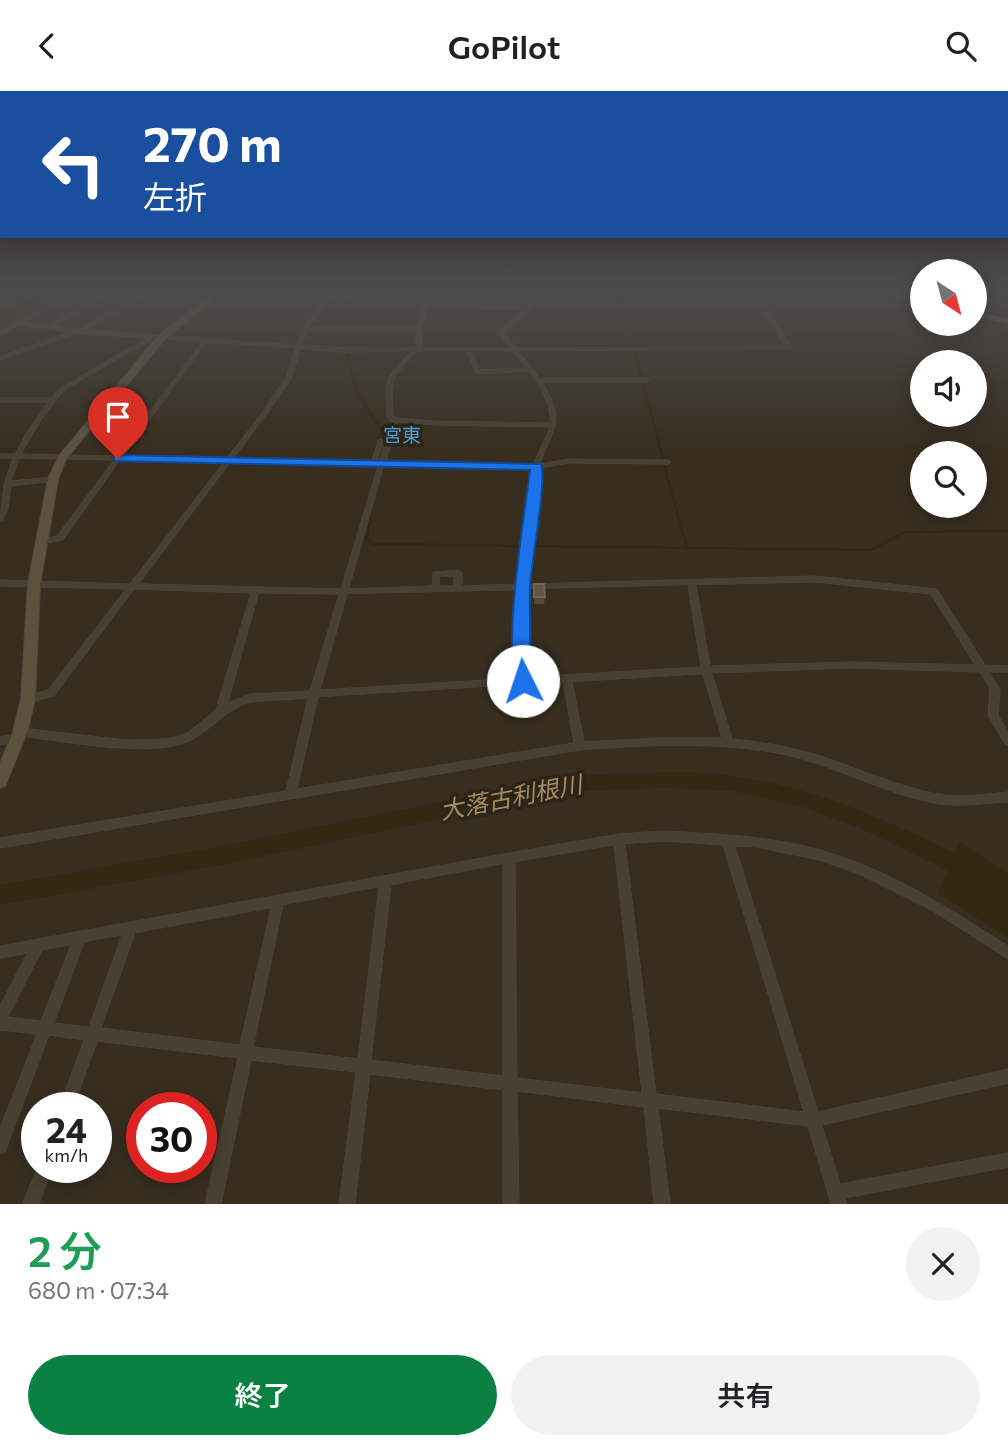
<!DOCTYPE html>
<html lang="ja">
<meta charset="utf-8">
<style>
:root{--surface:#fff;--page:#f2f2f2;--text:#202124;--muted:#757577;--accent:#0b8043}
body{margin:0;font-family:Commissioner,"Noto Sans JP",sans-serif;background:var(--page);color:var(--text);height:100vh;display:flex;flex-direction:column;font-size:26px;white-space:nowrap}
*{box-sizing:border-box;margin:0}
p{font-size:23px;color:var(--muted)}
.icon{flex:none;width:38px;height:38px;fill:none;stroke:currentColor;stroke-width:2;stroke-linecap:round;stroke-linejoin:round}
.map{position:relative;height:1113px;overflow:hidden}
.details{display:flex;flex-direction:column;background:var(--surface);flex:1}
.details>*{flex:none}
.top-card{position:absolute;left:0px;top:0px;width:1008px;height:147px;box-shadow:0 4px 18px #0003;background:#1a4fa0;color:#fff;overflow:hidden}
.needle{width:46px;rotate:144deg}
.controls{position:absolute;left:910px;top:168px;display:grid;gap:14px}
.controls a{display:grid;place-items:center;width:77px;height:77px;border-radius:50%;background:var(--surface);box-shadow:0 4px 18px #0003;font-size:35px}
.speed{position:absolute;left:21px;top:1001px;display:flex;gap:14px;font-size:35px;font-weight:700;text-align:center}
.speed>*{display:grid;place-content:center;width:91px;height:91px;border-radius:50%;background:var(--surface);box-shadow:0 4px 18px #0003;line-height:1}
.speed small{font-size:18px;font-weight:400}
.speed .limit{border:10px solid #d22;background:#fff;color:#111}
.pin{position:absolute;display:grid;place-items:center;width:60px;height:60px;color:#fff;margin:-72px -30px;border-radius:50% 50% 50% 0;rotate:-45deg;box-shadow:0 0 7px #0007}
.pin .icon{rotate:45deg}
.me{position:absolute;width:77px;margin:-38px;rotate:356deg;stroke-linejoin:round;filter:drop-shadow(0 0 5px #0008)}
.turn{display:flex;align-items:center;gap:24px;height:147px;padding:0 28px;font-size:32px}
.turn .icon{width:91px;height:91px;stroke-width:2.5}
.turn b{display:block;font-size:49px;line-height:60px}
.round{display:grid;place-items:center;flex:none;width:74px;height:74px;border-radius:37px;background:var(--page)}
.headline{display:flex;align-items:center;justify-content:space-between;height:119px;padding:0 28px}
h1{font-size:42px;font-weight:600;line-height:52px;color:#1e9e55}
.primary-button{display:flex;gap:14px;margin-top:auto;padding:14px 28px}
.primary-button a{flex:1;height:80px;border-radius:42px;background:var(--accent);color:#fff;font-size:28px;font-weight:600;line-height:80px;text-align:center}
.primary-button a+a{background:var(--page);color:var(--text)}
header{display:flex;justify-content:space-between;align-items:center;height:91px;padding:0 28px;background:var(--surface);font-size:32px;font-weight:600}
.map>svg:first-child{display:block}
.water{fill:#352813}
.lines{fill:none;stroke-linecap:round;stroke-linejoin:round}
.stream-far1{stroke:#352813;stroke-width:2}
.stream{stroke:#352813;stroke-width:2.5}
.river{fill:#352813;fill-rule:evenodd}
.street-casing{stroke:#51493c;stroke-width:1}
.secondary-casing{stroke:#51493c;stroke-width:2}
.primary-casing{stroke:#51493c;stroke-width:2}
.street{fill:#484032;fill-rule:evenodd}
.secondary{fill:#5b5240;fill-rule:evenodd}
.primary{fill:#685f50;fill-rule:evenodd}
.wall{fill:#544937}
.building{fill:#615544;stroke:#706554;stroke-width:2}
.route{fill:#1a73e8;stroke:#114b97;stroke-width:2}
.labels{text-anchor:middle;stroke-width:7;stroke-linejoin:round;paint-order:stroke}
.far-quarter-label{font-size:19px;fill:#569ad7;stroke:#2c2518}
.near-water-label{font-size:24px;font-style:italic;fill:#a68c64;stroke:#2c2518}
</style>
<header><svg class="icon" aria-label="back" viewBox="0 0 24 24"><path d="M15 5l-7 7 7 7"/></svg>GoPilot<svg class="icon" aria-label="search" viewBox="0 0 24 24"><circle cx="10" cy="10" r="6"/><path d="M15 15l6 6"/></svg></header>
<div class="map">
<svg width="1008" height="1113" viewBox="0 0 1008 1113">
<rect width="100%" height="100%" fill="#372e1f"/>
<polygon class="water" points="959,751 1008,782 1008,847 938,802"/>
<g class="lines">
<g class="stream-far1">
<path d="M347,201c-7,57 2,97 38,142l-3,20"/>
<polyline points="619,201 684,448"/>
<polyline points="367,448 371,421"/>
<polyline points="892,448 905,441 1008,440"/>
</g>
<g class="stream">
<polyline points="366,446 372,453 871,459 896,446"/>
<polyline points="684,446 687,459"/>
</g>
<g class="river">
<polygon points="39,201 50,201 0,229 0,222"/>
<path d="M682,681c106,2 201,45 294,92l3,7 -3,7 -7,3 -105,-51 -61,-23 -70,-16 -67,-3 -91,3 -359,75 -216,39v-20l216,-38 359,-72z"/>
</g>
<defs>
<g id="street">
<path d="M72,201h6l-54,30 24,4 58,-34h6l-58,34 24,4 67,-38h6l-67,38 213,15 5,-16 29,-37h5l-4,6h93l2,-6h4l-3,12 99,3 5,-15h5l-6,18 -27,22 12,16 269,-2 -32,-54h5l34,56 -1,1 -273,2 22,27h106l3,2 -3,2h-104c25,40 11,44 -2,82l28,-5 100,1 3,2 -3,2 -100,-1 -29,5 -11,116 287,-8 122,13 48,76 23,1v6h-19l11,17 -2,26 10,17v13l-3,-1 -17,-29 2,-26 -10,-17 -129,-4 -139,5 20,66c30,3 60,8 89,17 39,13 77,31 117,38 23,4 47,0 70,-2v10c-23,1 -46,5 -69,2 -54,-9 -103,-39 -157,-50 -67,-13 -135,-9 -202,-4l-580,98v-10l286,-47 22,-93 -58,4c-25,7 -40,30 -63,40 -38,16 -124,-1 -166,-6l1,2 -2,3 -20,4v-8l16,-3 -1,-2 2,-3 3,-1 106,12 40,-1 13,-3 8,-3 29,-23 35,-117 -117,-4 -80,107 -26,7 -3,-1 -2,-3 2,-3 23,-6 78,-101 -126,-3v-6l130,4 93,-121 -103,-3 -57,80 -22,4h-3l-1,-2 1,-2 19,-4 57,-76 -95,-2 -8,23 42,-4 3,2 -3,2 -42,5 -3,23 -5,11h-3l4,-36 9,-26h-13v-4h15l12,-22 21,-30h-48v-4h51l9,-10 87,-50 -69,-5 -78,27v-4l71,-24 -52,-7 -19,10v-4zM330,209h94l-7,27h-108zM428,215l96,4 -26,22 12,16h-90l2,-2v-17zM307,240h109v15l-2,2h-68l-44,-3zM151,247l51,4 -85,114 -96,-2 20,-34 23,-30 87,-50zM207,251l89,6 -11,31 -23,34 -36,46 -103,-2zM301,258l45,3 65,-1 -22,25 -3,13 1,28 4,4 3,15 -15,4 -8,22 -138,-3 33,-44 25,-36zM417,260h50l8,21 3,2 51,-3c11,15 22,32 21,52l-117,-2 -37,-3 -3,-2 -1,-27 3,-13zM472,260h40l14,17 -46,2zM397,331l36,3 117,2 -17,38 -147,-3 6,-22 8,-3zM384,351h1l-6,20h-2zM230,372l148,3 -37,123 -202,-5zM384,375l148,3 -12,115 -58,2v-13l-4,-3 -25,2 -1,14 -83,3zM440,485h14v10h-14zM815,491l116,12 44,71 -124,-3 -141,4 -14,-81zM688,494l13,82 -174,10 -2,-46 3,-42zM520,499l-3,41 1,47 -198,12 27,-96zM259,502l80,1 -29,97 -60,3 -22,9zM703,583l19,64h-66l-72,4 -12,-60zM563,591l11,61 -277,46 21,-92z"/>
<path d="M665,740c53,3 106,5 158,20 67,19 127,58 185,95v13l-75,-48 -72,-36 -38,-14 -66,-14 -22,-1 83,266 190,-43v14l-186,42 18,59 168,-31v14l-163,31 2,6h-16l-23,-78 -150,-18 12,96h-16l-10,-97 -127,-16 2,113h-16v-114l-133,-16 -15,130h-16l17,-132 -105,-12 -30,144h-16l33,-146 -141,-17 -24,67h-14l25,-68 -35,-5 -42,112 -2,5 -5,2v-26l37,-94 -37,-4v-24l27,-53 -27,5v-12l509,-93 110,-19zM665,750l58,4 81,267 -148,-18 -31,-250zM614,754l28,248 -125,-15 -2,-216zM503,773v212l-132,-16 20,-175zM379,796l-21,172 -105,-12 30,-142zM271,817l-31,137 -139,-17 34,-95zM122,844l-33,92 -35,-4 30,-81zM71,854l-30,76 -33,-4 34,-67z"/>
<polygon points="38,1076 52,1076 39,1113 23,1113"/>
</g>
<polygon id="secondary" points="215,201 223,201 164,249 66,368 58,388 40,493 35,608 27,641 5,695 0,697 0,673 13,641 21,608 28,493 48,388 59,365 158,245"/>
<g id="primary">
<polygon points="881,201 894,201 922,209 922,213"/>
<polygon points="975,221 1008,228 1008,232 975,225"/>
</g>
</defs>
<use href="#street" class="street-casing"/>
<use href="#secondary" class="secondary-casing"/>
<use href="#primary" class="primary-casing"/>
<use href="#street" class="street"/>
<use href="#secondary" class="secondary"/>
<use href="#primary" class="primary"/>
</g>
<polygon class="wall" points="534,493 545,506 544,513 534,513"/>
<polygon class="building" points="534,493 544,493 545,506 534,506"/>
<linearGradient id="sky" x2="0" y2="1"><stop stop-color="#1e1911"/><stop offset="0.56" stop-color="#4d4c4d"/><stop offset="1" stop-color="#4d4c4d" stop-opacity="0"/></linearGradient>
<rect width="1008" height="357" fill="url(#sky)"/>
<path class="route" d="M118,364l423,9c6,20 -10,97 -11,124 -1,15 2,92 -1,97h-11c-17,-32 7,-174 12,-215l-416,-9v-5z"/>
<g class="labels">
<g class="far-quarter-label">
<text x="402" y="351">宮東</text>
</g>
<g class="near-water-label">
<text transform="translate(511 707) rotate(-11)" y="8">大落古利根川</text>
</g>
</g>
</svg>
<div class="controls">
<a><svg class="needle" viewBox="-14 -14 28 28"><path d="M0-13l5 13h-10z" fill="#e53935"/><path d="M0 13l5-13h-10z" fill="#757577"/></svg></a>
<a><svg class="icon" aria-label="sound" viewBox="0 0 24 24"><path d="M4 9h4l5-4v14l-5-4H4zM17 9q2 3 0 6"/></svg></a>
<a><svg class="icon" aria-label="search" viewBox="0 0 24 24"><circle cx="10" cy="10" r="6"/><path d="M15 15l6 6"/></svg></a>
</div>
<div class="speed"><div>24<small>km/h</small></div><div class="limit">30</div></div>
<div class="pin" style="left:118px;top:368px;background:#d93025"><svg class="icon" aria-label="arrive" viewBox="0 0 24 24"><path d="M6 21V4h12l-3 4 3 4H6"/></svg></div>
<svg class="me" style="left:523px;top:590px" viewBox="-20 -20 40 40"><circle r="19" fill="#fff"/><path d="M0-13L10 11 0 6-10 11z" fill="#1a73e8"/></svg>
<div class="top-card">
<div class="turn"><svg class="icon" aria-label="left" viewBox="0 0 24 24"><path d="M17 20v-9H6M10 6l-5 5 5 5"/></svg><div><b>270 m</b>左折</div></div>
</div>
</div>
<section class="details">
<div class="headline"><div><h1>2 分</h1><p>680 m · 07:34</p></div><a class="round"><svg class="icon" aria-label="close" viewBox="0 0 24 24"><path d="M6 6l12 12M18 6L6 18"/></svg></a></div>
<div class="primary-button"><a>終了</a><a>共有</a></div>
</section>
